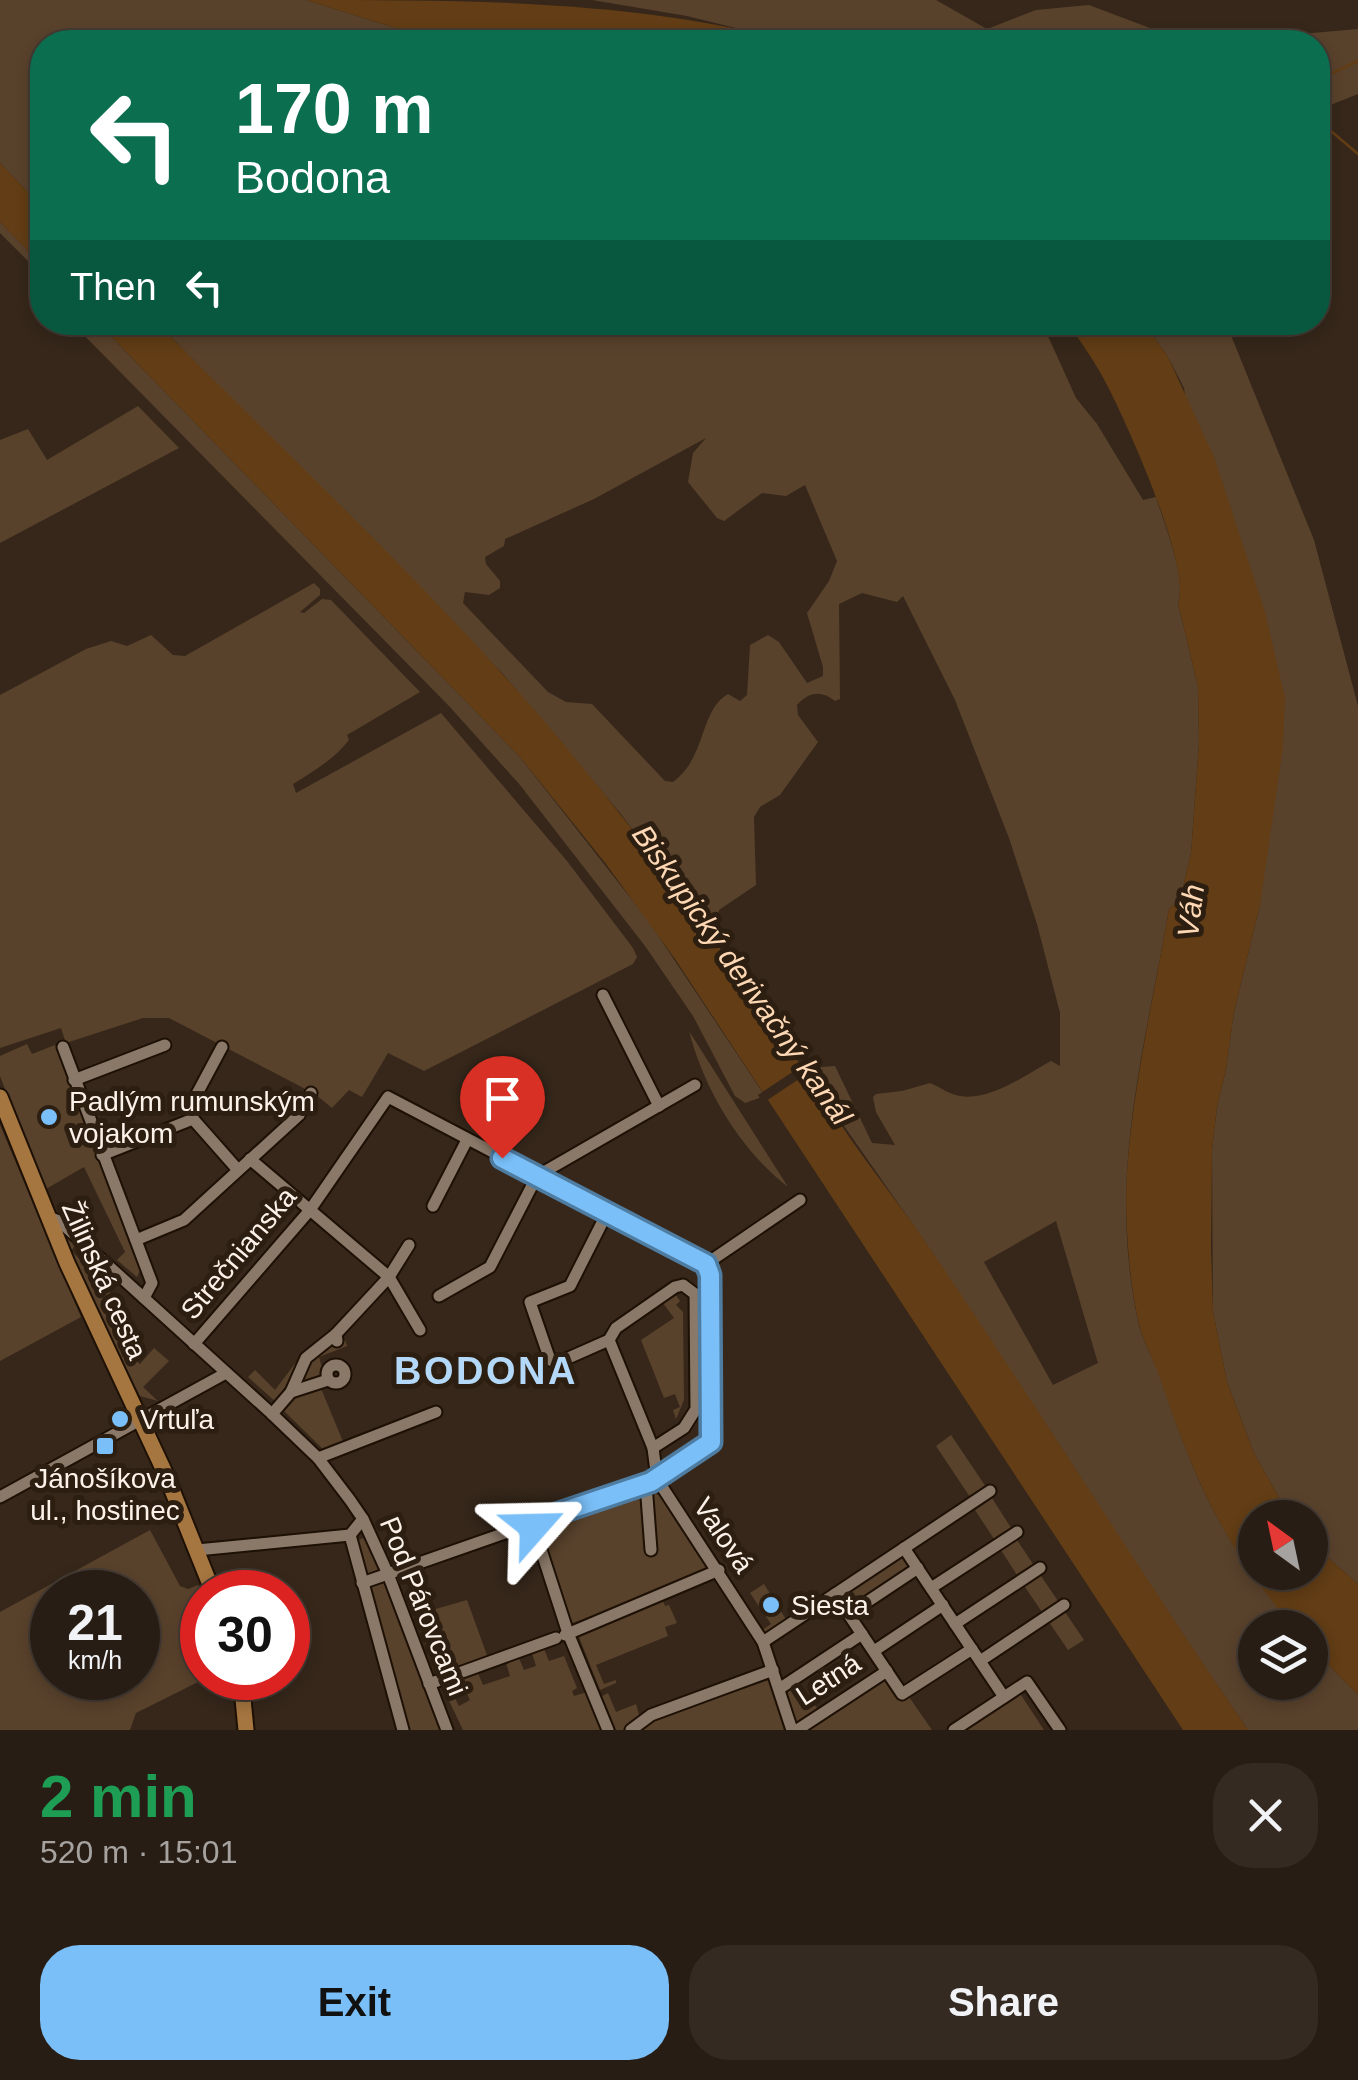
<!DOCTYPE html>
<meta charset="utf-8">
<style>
:root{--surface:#281d14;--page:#342a22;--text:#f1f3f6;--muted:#a5a2a0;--line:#443b34;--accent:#7abff8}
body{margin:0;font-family:Arial,sans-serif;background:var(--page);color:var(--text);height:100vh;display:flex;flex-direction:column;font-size:38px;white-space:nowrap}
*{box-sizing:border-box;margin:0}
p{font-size:32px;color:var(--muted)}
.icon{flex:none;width:55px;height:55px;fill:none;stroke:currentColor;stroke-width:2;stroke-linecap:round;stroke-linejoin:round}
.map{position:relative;height:1730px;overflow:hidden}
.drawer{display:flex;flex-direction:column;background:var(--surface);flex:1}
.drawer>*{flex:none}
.top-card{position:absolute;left:30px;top:30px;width:1300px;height:305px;border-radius:40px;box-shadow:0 5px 15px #0003,0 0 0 2px var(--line);background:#0b6e4f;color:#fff;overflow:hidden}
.needle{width:65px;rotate:327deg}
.controls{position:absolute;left:1238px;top:1500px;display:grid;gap:20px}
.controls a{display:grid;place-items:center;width:90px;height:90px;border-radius:50%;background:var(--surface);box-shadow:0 5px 15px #0003,0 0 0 2px var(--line);font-size:50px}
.speed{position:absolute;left:30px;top:1570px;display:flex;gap:20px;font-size:50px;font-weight:700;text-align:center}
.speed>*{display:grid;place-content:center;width:130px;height:130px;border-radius:50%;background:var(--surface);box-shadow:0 5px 15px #0003,0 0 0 2px var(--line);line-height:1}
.speed small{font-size:25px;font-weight:400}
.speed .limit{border:15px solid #d22;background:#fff;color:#111}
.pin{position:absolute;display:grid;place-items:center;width:85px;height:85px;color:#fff;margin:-102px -42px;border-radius:50% 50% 50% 0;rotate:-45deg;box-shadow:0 0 10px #0007}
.pin .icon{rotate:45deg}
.me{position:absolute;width:110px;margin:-55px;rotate:65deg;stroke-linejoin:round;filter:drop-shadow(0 0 8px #0008)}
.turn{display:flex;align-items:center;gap:35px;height:210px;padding:0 40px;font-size:45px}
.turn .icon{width:130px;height:130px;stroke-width:2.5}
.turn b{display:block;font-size:70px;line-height:85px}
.then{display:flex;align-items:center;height:95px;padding:0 40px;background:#0003;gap:20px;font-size:38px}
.round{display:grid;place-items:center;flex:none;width:105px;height:105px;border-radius:40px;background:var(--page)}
.headline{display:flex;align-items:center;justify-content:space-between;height:170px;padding:0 40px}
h1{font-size:60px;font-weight:700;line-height:75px;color:#1e9e55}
.action{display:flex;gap:20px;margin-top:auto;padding:20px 40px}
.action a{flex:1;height:115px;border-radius:40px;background:var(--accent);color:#111;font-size:40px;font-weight:700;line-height:115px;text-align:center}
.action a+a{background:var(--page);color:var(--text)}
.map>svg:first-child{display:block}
.green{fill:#59422c;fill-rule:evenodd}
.water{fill:#623d15}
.pier{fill:#36271a}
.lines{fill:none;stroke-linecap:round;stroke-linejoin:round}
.stream{stroke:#623d15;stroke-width:2.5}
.minor-casing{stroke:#1d1004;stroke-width:15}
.major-casing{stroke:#1d1004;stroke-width:19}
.minor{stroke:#8a7969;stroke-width:11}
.major{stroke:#a67640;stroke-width:15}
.route-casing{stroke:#4f7ca1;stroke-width:25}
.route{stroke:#7abff8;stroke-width:18}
.poi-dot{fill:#7abff8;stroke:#2c1e10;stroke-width:4}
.labels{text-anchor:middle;stroke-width:10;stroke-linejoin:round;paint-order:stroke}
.poi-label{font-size:28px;fill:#fcf2e9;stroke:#2c1e10;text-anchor:start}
.street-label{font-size:28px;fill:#fcf2e9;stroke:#2c1e10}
.water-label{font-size:30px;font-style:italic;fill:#fed8b4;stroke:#2c1e10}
.district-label{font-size:38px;font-weight:bold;letter-spacing:2.5px;fill:#b3d8f8;stroke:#2c1e10}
</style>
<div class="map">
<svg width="1358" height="1730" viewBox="0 0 1358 1730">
<rect width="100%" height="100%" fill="#36271a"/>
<g class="green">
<polygon points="0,0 306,0 399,29 459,42 42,42 42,207 0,163"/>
<polygon points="592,0 936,0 987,29 1036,10 1089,5 1171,36 1256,38 1358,29 1358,94 1318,110 1318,42 792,42 687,16"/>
<polygon points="0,222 42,265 42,275 0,233"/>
<polygon points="72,323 98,323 520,757 647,919 765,1096 745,1103 735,1096 693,1016 645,946 520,785 449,706"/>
<path d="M157,323h885l34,75 21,26 46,76 13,-3c8,27 31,81 22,106l20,84 1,57 -8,109 -11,47 -11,9c-15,88 -37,175 -42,264 -3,48 1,105 12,152 5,19 16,37 23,56 33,103 62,163 132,246l-39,1v54h55v-36l48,49v35h-110l-112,-164 -206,-317 -118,-169 9,-13 14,-1 37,77 23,2 -19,-33 -3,-15 3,-3 26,-3 28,-8c10,4 20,12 30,13 31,5 65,-21 91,-35l9,5v-53l-23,-89 -28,-86 -54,-138 -52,-104 -6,6 -35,-9 -23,11 1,95 -5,2c-14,-11 -26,-9 -38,4l1,10 20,27 -38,53 -20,12 -6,10 2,68 -37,25 -3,12 6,10 -5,3 -7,-3 -90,-119 -117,-139zM706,438l-13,15 -5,29 29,36 7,3 38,-28 24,3 19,-11 32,76 -8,20 -22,32 16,54v9l-16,7 -28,-41 -11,-7 -18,10 -3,50 -7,6 -12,-7c-29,17 -21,63 -55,88l-8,-1 -73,-77 -26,-2 -18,-10 -85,-89 2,-11 24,3 11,-7v-7l-14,-17 -1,-7 19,-11 1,-7 89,-40zM1056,1221l42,142 -45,22 -69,-123z"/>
<polygon points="1144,323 1226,323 1314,540 1358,706 1358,1584 1310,1542 1310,1518 1290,1517 1254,1453 1227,1382 1213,1311 1212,1150 1217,1107 1226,1069 1234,1012 1260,905 1184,388 1168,357"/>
<polygon points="138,406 179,448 0,543 0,440 28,429 47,460"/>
<path d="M314,583l6,6v6l-20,17 4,1 18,-14 9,1 89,92 -73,43 2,5c-15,19 -35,31 -56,44l3,9 145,-80 126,148 66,87 4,9 -4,7 -209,107 -36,-18 -26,44 -13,-7 -17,18 -17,-14 -146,-76h-26l-77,25 -5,-15 -61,20v-353l86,-46 25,-8 16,5 24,-11 22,20 12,1z"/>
<path d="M689,1031l99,156c-48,-37 -84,-98 -99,-156z"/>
<polygon points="27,1044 32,1054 55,1045 141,1268 137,1277 117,1260 125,1252 84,1167 46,1189 42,1187 0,1076 0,1056"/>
<polygon points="0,1125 81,1317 0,1361"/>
<polygon points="57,1226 77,1243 71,1251 103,1281 108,1277 110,1279 110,1295 117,1306 106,1319 117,1329 125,1321 140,1335 125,1352 140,1364 154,1348 169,1361 143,1387 158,1401 140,1396 67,1253"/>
<polygon points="676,1295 680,1301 676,1305 683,1312 684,1400 676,1419 673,1410 680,1407 675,1394 664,1398 641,1340 674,1318 663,1303"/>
<polygon points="345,1340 347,1346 319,1357 323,1371 320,1379 293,1389 317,1350"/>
<polygon points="303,1353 285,1394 277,1403 248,1377 255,1370 275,1390"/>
<polygon points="320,1386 344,1444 325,1451 281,1408 293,1396"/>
<polygon points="951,1435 986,1487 970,1497 936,1446"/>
<polygon points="649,1491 659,1495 708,1569 608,1612 572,1623 540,1526"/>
<polygon points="992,1498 1013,1531 996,1542 975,1510"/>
<path d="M150,1530l30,56 8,3 10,-4 4,13v80h15l-19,4 -62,31 -6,17h-130v-118zM138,1592v86h-86v-86z"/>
<polygon points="1015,1537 1035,1567 1019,1578 999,1547"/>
<polygon points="363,1538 367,1541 380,1570 366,1577 356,1541"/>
<polygon points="904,1555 913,1569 850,1610 841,1596"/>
<polygon points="1039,1573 1060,1604 1044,1615 1023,1584"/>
<polygon points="382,1582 385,1584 442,1730 407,1730 368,1587"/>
<polygon points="764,1584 787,1621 764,1635 761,1631 771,1624 750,1593"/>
<polygon points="467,1600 488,1658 438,1678 415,1615"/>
<polygon points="663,1601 665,1606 669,1605 677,1623 665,1627 668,1636 596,1665 604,1684 616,1680 616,1683 600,1690 579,1637"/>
<polygon points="1063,1609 1084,1640 1068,1650 1047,1619"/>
<polygon points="544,1649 549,1661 564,1656 577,1688 572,1691 574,1696 587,1692 604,1730 463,1730 441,1684 447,1682 459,1706 470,1700 459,1677 478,1673 483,1685 510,1676 506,1663 519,1658 524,1670 536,1666 532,1653"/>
<polygon points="887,1678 907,1694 932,1730 809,1730"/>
<polygon points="769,1680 784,1730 639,1730 650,1722"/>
<path d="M798,1680l21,31 -23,15c-6,-19 -17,-34 2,-46z"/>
<polygon points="1019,1692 1044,1730 959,1730"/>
<polygon points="608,1693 616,1712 636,1704 639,1715 623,1730 616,1730 602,1696"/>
</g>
<g class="water">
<path d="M306,0c162,0 331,0 486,42h-333l-60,-13z"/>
<polygon points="0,163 42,207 42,265 0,222"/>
<path d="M98,323h59c142,144 294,283 422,440 99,120 186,249 273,378 26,37 54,72 79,109 108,159 209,322 317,480h-65l-508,-771 -69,-95 -86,-107z"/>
<path d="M1068,323h76l24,34 46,100 51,155 20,86 -2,49 -23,158 -26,107 -8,57 -9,38 -5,43 -1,98 2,63 14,71 27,71 36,64 -35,1v54h55v-30l48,42v111l-48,-49v-18l-16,-1c-69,-78 -100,-148 -133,-246 -6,-19 -17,-37 -22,-57 -10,-42 -15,-108 -12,-151 6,-89 27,-176 42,-264l11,-9 11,-47 8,-109 -1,-57 -20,-84c14,-35 -50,-177 -69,-214 -11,-23 -27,-45 -41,-66z"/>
</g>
<polygon class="pier" points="806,1063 811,1071 763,1103 758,1095"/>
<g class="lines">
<g class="stream">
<polyline points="1318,80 1358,61"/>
<polyline points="1318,120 1358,154"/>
</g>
<defs>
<g id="minor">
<polyline points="603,995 659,1106"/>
<polyline points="63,1047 152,1283 144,1298"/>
<polyline points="74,1080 165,1045"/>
<polyline points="193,1119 238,1170"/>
<polyline points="102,1155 193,1119 192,1103 222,1047"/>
<polyline points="250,1159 389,1277 420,1330"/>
<polyline points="433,1206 467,1140"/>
<polyline points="607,1213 570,1286 530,1302 550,1360 557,1363 609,1340 616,1328 675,1287 683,1285 695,1294 696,1409 684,1428 653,1448"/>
<polyline points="48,1217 59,1221 272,1414 318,1458 350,1500 363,1519 388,1574 447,1730"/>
<polyline points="136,1240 184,1220 299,1115 311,1093"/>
<polyline points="439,1296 490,1267 537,1176 695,1085"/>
<polyline points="609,1340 653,1448 657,1479 763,1642 792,1730"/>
<polyline points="337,1341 336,1334 389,1277 409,1245"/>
<polyline points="194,1344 310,1210 388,1097 706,1264"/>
<circle cx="336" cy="1374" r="9"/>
<polyline points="291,1392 328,1380"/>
<polyline points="272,1414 291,1392 306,1358 336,1334"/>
<polyline points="318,1458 436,1412"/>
<polyline points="646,1484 651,1550"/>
<polyline points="0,1497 226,1373"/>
<polyline points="532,1522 568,1633 608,1730"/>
<polyline points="350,1535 403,1730"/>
<polyline points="904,1548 1004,1697"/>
<polyline points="197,1550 350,1535 363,1519"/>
<polyline points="362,1583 651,1482 711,1442 710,1275 706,1264 800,1200"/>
<polyline points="931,1588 1017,1532"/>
<polyline points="835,1594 902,1694 972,1649"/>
<polyline points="849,1614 918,1568"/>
<polyline points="955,1624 1040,1568"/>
<polyline points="565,1635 719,1570"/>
<polyline points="763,1642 990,1491"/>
<polyline points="874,1651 943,1605"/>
<polyline points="980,1661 1064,1605"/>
<polyline points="429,1684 556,1638"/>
<polyline points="779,1689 862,1634"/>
<polyline points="631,1730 651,1715 773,1670"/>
<polyline points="797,1730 887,1671"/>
<polyline points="954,1730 1027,1682 1060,1730"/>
</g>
<g id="major">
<polyline points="0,1097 67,1263 166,1475 213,1592"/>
<polyline points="241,1678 246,1730"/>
</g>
</defs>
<use href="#minor" class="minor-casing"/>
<use href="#major" class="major-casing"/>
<use href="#minor" class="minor"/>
<use href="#major" class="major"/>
</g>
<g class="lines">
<defs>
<polyline id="route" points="502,1158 706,1264 710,1275 711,1442 651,1482 532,1522 534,1527"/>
</defs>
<use href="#route" class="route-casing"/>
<use href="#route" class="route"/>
</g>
<g class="poi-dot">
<circle cx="49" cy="1117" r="10"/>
<circle cx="120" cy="1419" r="10"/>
<rect x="95" y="1436" width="20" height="20" rx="5"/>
<circle cx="771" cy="1605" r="10"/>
</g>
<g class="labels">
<g class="poi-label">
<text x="69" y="1111">Padlým rumunským<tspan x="69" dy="32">vojakom</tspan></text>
<text x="140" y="1429">Vrtuľa</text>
<text x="105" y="1488" text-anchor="middle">Jánošíkova<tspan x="105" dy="32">ul., hostinec</tspan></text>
<text x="791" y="1615">Siesta</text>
</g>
<g class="street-label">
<text transform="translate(238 1253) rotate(-50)" y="10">Strečnianska</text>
<text transform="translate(105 1280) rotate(66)" y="10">Žilinská cesta</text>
<text transform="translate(724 1535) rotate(56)" y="10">Valová</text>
<text transform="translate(424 1606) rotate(68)" y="10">Pod Párovcami</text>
<text transform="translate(828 1679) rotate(-33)" y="10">Letná</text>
</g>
<g class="water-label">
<text transform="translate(1191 911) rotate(-83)" y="10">Váh</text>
<text transform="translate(742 975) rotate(55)" y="10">Biskupický derivačný kanál</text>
</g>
<g class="district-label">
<text x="486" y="1384">BODONA</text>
</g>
</g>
</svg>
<div class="controls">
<a><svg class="needle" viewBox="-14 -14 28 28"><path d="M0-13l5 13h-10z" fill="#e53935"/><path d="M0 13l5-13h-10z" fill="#a5a2a0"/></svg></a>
<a><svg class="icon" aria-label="layers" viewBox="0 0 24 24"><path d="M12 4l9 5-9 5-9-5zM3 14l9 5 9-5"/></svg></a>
</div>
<div class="speed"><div>21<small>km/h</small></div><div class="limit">30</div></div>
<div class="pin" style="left:502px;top:1158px;background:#d93025"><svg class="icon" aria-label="arrive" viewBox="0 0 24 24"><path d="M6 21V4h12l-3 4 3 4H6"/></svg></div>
<svg class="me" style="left:534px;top:1527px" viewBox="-20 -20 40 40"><path d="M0-17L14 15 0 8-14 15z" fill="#7abff8" stroke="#fff" stroke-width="4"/></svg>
<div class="top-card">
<div class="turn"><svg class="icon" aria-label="left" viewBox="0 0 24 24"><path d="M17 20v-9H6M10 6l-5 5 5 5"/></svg><div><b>170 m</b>Bodona</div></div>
<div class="then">Then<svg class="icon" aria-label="left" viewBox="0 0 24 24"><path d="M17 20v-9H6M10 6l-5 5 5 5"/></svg></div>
</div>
</div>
<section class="drawer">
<div class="headline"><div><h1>2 min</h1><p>520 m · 15:01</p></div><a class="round"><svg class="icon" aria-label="close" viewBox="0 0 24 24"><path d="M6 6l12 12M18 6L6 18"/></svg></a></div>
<div class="action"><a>Exit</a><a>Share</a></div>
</section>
